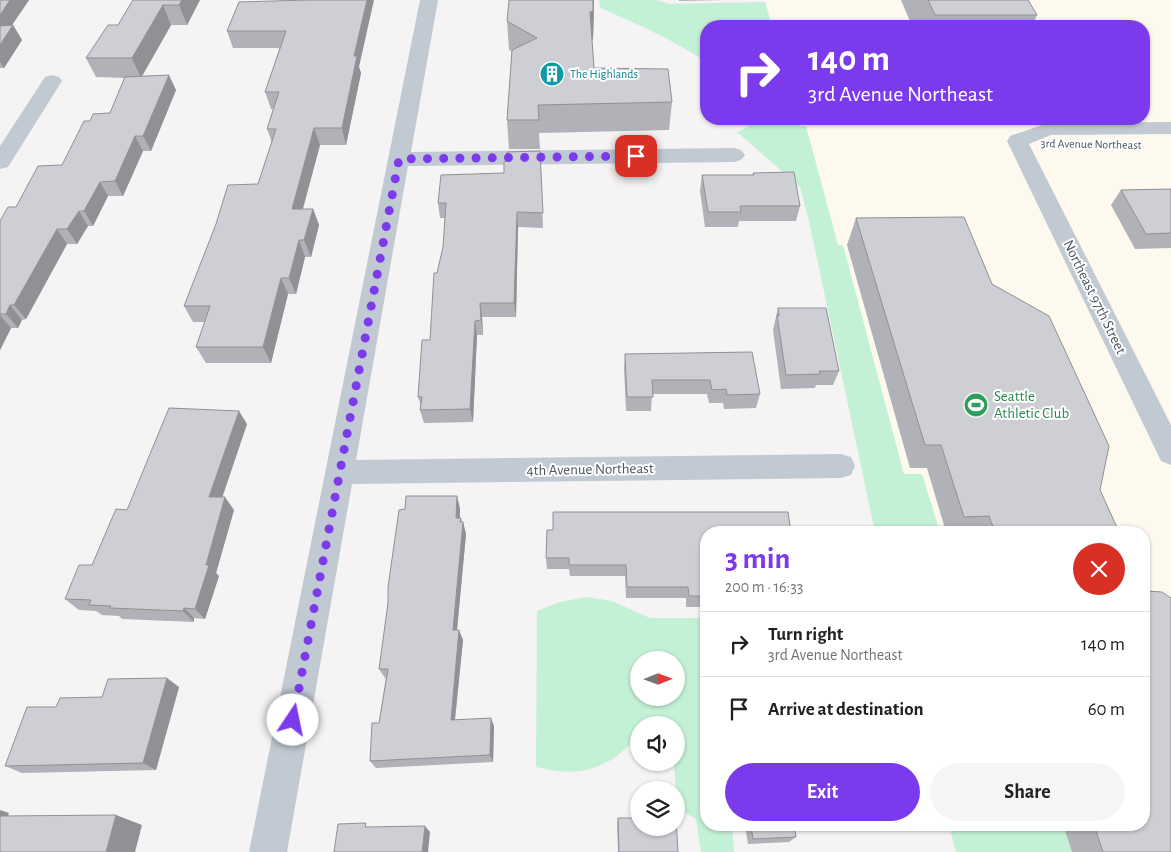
<!DOCTYPE html>
<meta charset="utf-8">
<style>
:root{--surface:#fff;--page:#f6f6f6;--text:#202124;--muted:#757577;--line:#e0e0e0;--accent:#7c3aed}
body{margin:0;font-family:"Alegreya Sans",sans-serif;background:var(--page);color:var(--text);height:100vh;display:flex;flex-direction:column;font-size:19px;white-space:nowrap}
*{box-sizing:border-box;margin:0}
p{font-size:16px;color:var(--muted)}
.icon{flex:none;width:28px;height:28px;fill:none;stroke:currentColor;stroke-width:2;stroke-linecap:round;stroke-linejoin:round}
.map{position:relative;flex:1;overflow:hidden}
.side{position:absolute;left:700px;top:526px;width:450px;height:305px;display:flex;flex-direction:column;background:var(--surface);border-radius:20px;box-shadow:0 1px 4px #0004}
.side>*{flex:none}
.hud{position:absolute;left:700px;top:20px;width:450px;height:105px;border-radius:20px;box-shadow:0 1px 4px #0004;background:#7c3aed;color:#fff;overflow:hidden}
.needle{width:32px;rotate:89deg}
.controls{position:absolute;left:630px;top:651px;display:grid;gap:10px}
.controls a{display:grid;place-items:center;width:55px;height:55px;border-radius:50%;background:var(--surface);box-shadow:0 1px 4px #0004;font-size:25px}
.pin{position:absolute;display:grid;place-items:center;width:42px;height:42px;color:#fff;margin:-21px;border-radius:10px;box-shadow:0 2px 8px #0006}
.me{position:absolute;width:55px;margin:-28px;rotate:11deg;stroke-linejoin:round;filter:drop-shadow(0 0 4px #0008)}
.turn{display:flex;align-items:center;gap:18px;height:105px;padding:0 25px;font-size:22px}
.turn .icon{width:65px;height:65px;stroke-width:2.5}
.turn b{display:block;font-size:35px;line-height:42px}
.round{display:grid;place-items:center;flex:none;width:52px;height:52px;border-radius:26px;background:var(--page)}
.head{display:flex;align-items:center;justify-content:space-between;height:85px;padding:0 25px}
h1{font-size:30px;font-weight:600;line-height:38px;color:var(--accent)}
.cta{display:flex;gap:10px;margin-top:auto;padding:10px 25px}
.cta a{flex:1;height:58px;border-radius:30px;background:var(--accent);color:#fff;font-size:20px;font-weight:600;line-height:58px;text-align:center}
.cta a+a{background:var(--page);color:var(--text)}
ul{padding:0;list-style:none}
li{display:flex;align-items:center;gap:15px;height:65px;padding:0 25px;border-top:1px solid var(--line)}
li div{flex:1}
li b{display:block;font-size:19px}
li em{font-style:normal}
.map>svg:first-child{display:block}
.commercial{fill:#fdf9ef}
.green{fill:#c3f1d5;fill-rule:evenodd}
.lines{fill:none;stroke-linecap:round;stroke-linejoin:round}
.minor{fill:#c1cad2;fill-rule:evenodd}
.wall{fill:#b0b2b7}
.shaded-wall{fill:#909195}
.building{fill:#cdcfd5;stroke:#909195}
.route{stroke:#7c3aed;stroke-width:9;stroke-dasharray:0 16.2}
.labels{text-anchor:middle;stroke-width:4;stroke-linejoin:round;paint-order:stroke}
.far-culture-label{font-size:12px;fill:#0d838f;stroke:#fff;text-anchor:start}
.far-street-label{font-size:12px;fill:#4a5661;stroke:#fff}
.street-label{font-size:15px;fill:#4a5661;stroke:#fff}
.leisure-label{font-size:15px;fill:#27864d;stroke:#fff;text-anchor:start}
</style>
<div class="map">
<svg width="1171" height="852" viewBox="0 0 1171 852">
<rect width="100%" height="100%" fill="#f5f3f3"/>
<polygon class="commercial" points="765,0 1171,0 1171,852 1005,852 998,825 1144,825 1144,532 915,532 798,119 1144,119 1144,26 772,26"/>
<g class="green">
<path d="M599,0h57l14,4 95,-2 7,24h-66v36c-32,-22 -67,-37 -103,-53l-3,-2z"/>
<polygon points="752,119 797,119 799,126 806,126 838,245 843,245 904,474 922,474 940,532 875,532 809,221 800,187 737,132 746,128 752,123"/>
<path d="M586,597l26,4 38,17h56v207h26l2,27h-33l-5,-33 -19,-11 -3,-45 2,-1v-37h-37v15c-12,5 -16,12 -25,18 -28,17 -48,16 -78,9l1,-156 23,-9zM639,660h37v38h-37z"/>
<polygon points="949,825 1063,825 1072,852 956,852"/>
</g>
<g class="lines">
<g class="minor">
<polygon points="420,0 438,0 411,152 734,148 741,150 745,155 741,160 734,162 408,166 356,460 841,454 851,457 855,466 851,475 841,478 352,484 287,852 249,852"/>
<polygon points="52,75 59,77 62,81 8,167 0,169 0,146 45,77"/>
<polygon points="1171,122 1171,134 1051,135 1029,144 1171,425 1171,465 1161,461 1007,141 1010,136 1048,123"/>
</g>
</g>
<g class="wall">
<polygon points="0,0 29,0 12,25 13,25 22,40 4,68 0,68"/>
<polygon points="133,0 200,0 187,25 171,25 142,76 176,90 151,151 143,151 123,196 108,196 93,226 88,226 77,244 67,244 26,319 22,320 18,328 11,328 0,350 0,221 62,165 90,121 110,113 125,78 96,77 86,58 118,25"/>
<polygon points="679,0 724,0 679,1"/>
<polygon points="901,0 1028,0 1037,15 1032,26 912,26"/>
<polygon points="239,2 359,67 361,73 346,145 320,145 303,209 313,209 319,225 311,257 305,257 296,294 288,294 271,363 206,363 196,347 205,322 193,322 184,306 258,184 272,143 267,129 273,109 271,109 265,92 280,48 233,48 227,31"/>
<polygon points="594,7 593,39 592,40 594,68 672,102 669,130 539,133 540,149 509,149 507,120 512,51 509,50 507,21"/>
<polygon points="540,151 543,228 518,227 516,317 482,317 483,335 477,335 473,422 424,423 420,410 421,406 418,397 430,340 437,273 443,247 445,218 440,218 438,203 504,173"/>
<polygon points="753,173 800,206 796,221 739,221 738,227 705,227 700,191 702,175 753,175"/>
<polygon points="1171,189 1171,248 1135,249 1111,205 1121,190"/>
<polygon points="856,218 992,284 1100,490 1119,532 946,532 927,468 910,468 847,245"/>
<polygon points="778,308 839,371 833,385 816,385 815,388 781,389 773,330"/>
<polygon points="625,354 760,394 756,408 724,409 723,403 709,403 707,394 652,394 651,411 626,411 624,368"/>
<polygon points="247,424 222,497 234,510 216,573 219,576 205,619 194,618 194,622 122,619 119,616 102,615 96,611 79,610 65,599 92,565 127,510"/>
<polygon points="457,496 460,509 460,518 462,522 463,522 466,534 457,630 463,640 455,720 494,726 493,762 376,768 370,761 379,723 386,678 385,678 379,669 405,509"/>
<polygon points="706,532 706,607 686,607 686,598 626,598 625,576 570,576 569,569 547,569 546,558"/>
<polygon points="1147,591 1171,852 1072,852 1063,825 1144,825"/>
<polygon points="179,687 156,770 22,773 5,766 56,707"/>
<polygon points="618,818 678,852 618,852 617,824"/>
<polygon points="745,825 794,825 796,837 789,842 748,844"/>
</g>
<g class="shaded-wall">
<polygon points="10,0 29,0 1,41 0,39 0,15"/>
<polygon points="182,0 200,0 187,25 179,5"/>
<polygon points="367,0 374,0 359,67 361,73 346,145 342,128 354,56"/>
<polygon points="593,0 594,0 594,7 593,39 590,41 590,12"/>
<polygon points="163,5 171,25 141,78 132,58"/>
<polygon points="13,25 22,40 4,68 0,62 0,45"/>
<polygon points="169,75 176,90 151,151 143,136"/>
<polygon points="314,128 320,145 298,226 292,209"/>
<polygon points="135,136 143,151 123,196 115,181"/>
<polygon points="100,182 108,196 93,226 84,211"/>
<polygon points="313,209 319,225 311,257 304,240"/>
<polygon points="79,211 88,226 77,244 67,229"/>
<polygon points="517,212 518,227 516,317 514,303"/>
<polygon points="57,229 67,244 26,319 14,305"/>
<polygon points="299,240 305,257 296,294 289,278"/>
<polygon points="281,278 288,294 271,363 263,347"/>
<polygon points="480,303 482,317 483,335 481,320"/>
<polygon points="10,305 22,320 18,328 6,314"/>
<polygon points="0,315 11,328 0,350"/>
<polygon points="475,321 477,335 473,422 470,409"/>
<polygon points="239,411 247,424 218,510 209,497"/>
<polygon points="457,496 460,509 459,530 456,518"/>
<polygon points="225,497 234,510 216,573 219,576 205,619 195,609 206,565"/>
<polygon points="461,518 462,525 463,522 466,534 456,640 453,630 460,522"/>
<polygon points="184,608 194,618 194,622 183,611"/>
<polygon points="459,630 463,640 454,728 451,720"/>
<polygon points="167,678 179,687 156,770 143,763"/>
<polygon points="491,718 494,726 493,762 490,755"/>
<polygon points="0,810 9,813 4,827 0,825"/>
<polygon points="116,815 142,825 135,852 106,852"/>
<polygon points="425,826 430,832 428,852 422,852"/>
</g>
<g class="building">
<polygon points="0,0 10,0 0,15"/>
<polygon points="133,0 182,0 179,5 163,5 132,58 86,58 108,25 118,25"/>
<polygon points="308,0 367,0 354,56 357,56 342,128 314,128 292,209 313,209 304,240 299,240 289,278 281,278 263,347 196,347 210,306 184,306 216,224 228,185 258,184 276,129 267,129 279,92 265,92 286,31 227,31 239,2"/>
<polygon points="509,0 593,0 593,11 590,12 594,68 668,69 672,102 538,105 539,120 507,120 512,50 537,38 507,21"/>
<polygon points="928,0 1028,0 1037,15 935,15"/>
<polygon points="13,25 0,45 0,26"/>
<polygon points="169,75 143,136 135,136 115,181 100,182 84,211 79,211 67,229 57,229 14,305 10,305 6,314 0,314 0,221 8,207 16,207 38,166 62,165 84,121 90,121 93,114 110,113 125,77"/>
<polygon points="540,151 543,213 517,212 514,303 480,303 481,320 475,321 470,409 420,410 422,397 418,397 422,340 430,340 434,273 437,273 443,247 446,203 438,203 441,175 504,173 504,162 506,161 507,152"/>
<polygon points="794,172 800,206 740,206 741,212 708,212 702,175 754,175 753,173"/>
<polygon points="1171,189 1171,233 1146,234 1121,190"/>
<polygon points="964,217 992,284 1049,316 1109,446 1100,490 1119,532 995,532 989,516 964,517 941,445 925,445 856,218"/>
<polygon points="778,308 826,308 839,371 819,371 820,374 786,375 777,315 779,316"/>
<polygon points="752,352 760,394 727,395 726,389 712,390 710,380 652,380 653,397 627,397 625,354"/>
<polygon points="169,408 239,411 209,497 225,497 206,565 209,565 195,609 184,608 183,611 110,608 111,606 89,605 91,600 65,599 79,565 92,565 116,509 127,510"/>
<polygon points="406,496 457,496 456,518 461,518 460,522 463,522 453,630 459,630 451,720 491,718 490,755 370,761 372,723 379,723 388,669 379,669 388,603 388,587 399,510 405,509"/>
<polygon points="553,512 788,512 791,532 863,531 863,532 706,532 706,596 689,596 688,587 627,587 626,565 569,565 569,558 546,558 547,530 553,530"/>
<polygon points="1144,583 1147,591 1162,592 1171,598 1171,852 1103,852 1094,825 1144,825"/>
<polygon points="167,678 143,763 5,766 27,707 56,707 60,698 102,697 108,679"/>
<polygon points="116,815 106,852 0,852 0,816"/>
<polygon points="618,818 639,818 639,828 676,828 676,818 678,852 619,852"/>
<polygon points="366,823 365,827 425,826 422,852 334,852 338,824"/>
<polygon points="751,825 794,825 796,837 753,839"/>
</g>
<g class="lines">
<polyline class="route" points="293,720 399,159 636,156"/>
</g>
<defs>
<symbol id="building-disc" viewBox="-11 -11 22 22"><circle r="9.5" fill="#0f9aa8" stroke="#fff"/><path d="M-4-6H4V6H1V3H-1V6H-4ZM-2.5-4.3h1.7v1.8h-1.7ZM.8-4.3h1.7v1.8H.8ZM-2.5-1h1.7V.8h-1.7ZM.8-1h1.7V.8H.8Z" fill="#fff"/></symbol>
<symbol id="stadium-disc" viewBox="-11 -11 22 22"><circle r="9.5" fill="#2e9e5b" stroke="#fff"/><path d="M0-5a6.5 5 0 1 0 0 10a6.5 5 0 1 0 0-10ZM-3.5-1.8h7v3.6h-7Z" fill="#fff"/></symbol>
</defs>
<g fill-rule="evenodd">
<use href="#building-disc" x="538" y="60" width="28" height="28"/>
<use href="#stadium-disc" x="962" y="391" width="28" height="28"/>
</g>
<g class="labels">
<g class="far-culture-label">
<text x="570" y="78">The Highlands</text>
</g>
<g class="far-street-label">
<text transform="translate(1091 144) rotate(1)" y="4">3rd Avenue Northeast</text>
</g>
<g class="street-label">
<text transform="translate(1095 297) rotate(64)" y="5">Northeast 97th Street</text>
<text transform="translate(590 469) rotate(-1)" y="5">4th Avenue Northeast</text>
</g>
<g class="leisure-label">
<text x="994" y="401">Seattle<tspan x="994" dy="17">Athletic Club</tspan></text>
</g>
</g>
</svg>
<div class="controls">
<a><svg class="needle" viewBox="-14 -14 28 28"><path d="M0-13l5 13h-10z" fill="#e53935"/><path d="M0 13l5-13h-10z" fill="#757577"/></svg></a>
<a><svg class="icon" aria-label="sound" viewBox="0 0 24 24"><path d="M4 9h4l5-4v14l-5-4H4zM17 9q2 3 0 6"/></svg></a>
<a><svg class="icon" aria-label="layers" viewBox="0 0 24 24"><path d="M12 4l9 5-9 5-9-5zM3 14l9 5 9-5"/></svg></a>
</div>
<div class="pin" style="left:636px;top:156px;background:#d93025"><svg class="icon" aria-label="arrive" viewBox="0 0 24 24"><path d="M6 21V4h12l-3 4 3 4H6"/></svg></div>
<svg class="me" style="left:293px;top:720px" viewBox="-20 -20 40 40"><circle r="19" fill="#fff"/><path d="M0-13L10 11 0 6-10 11z" fill="#7c3aed"/></svg>
<div class="hud">
<div class="turn"><svg class="icon" aria-label="right" viewBox="0 0 24 24"><path d="M7 20v-9h11M14 6l5 5-5 5"/></svg><div><b>140 m</b>3rd Avenue Northeast</div></div>
</div>
<section class="side">
<div class="head"><div><h1>3 min</h1><p>200 m · 16:33</p></div><a class="round" style="background:#d93025;color:#fff"><svg class="icon" aria-label="close" viewBox="0 0 24 24"><path d="M6 6l12 12M18 6L6 18"/></svg></a></div>
<ul>
<li><svg class="icon" aria-label="right" viewBox="0 0 24 24"><path d="M7 20v-9h11M14 6l5 5-5 5"/></svg><div><b>Turn right</b><p>3rd Avenue Northeast</p></div><em>140 m</em></li>
<li><svg class="icon" aria-label="arrive" viewBox="0 0 24 24"><path d="M6 21V4h12l-3 4 3 4H6"/></svg><div><b>Arrive at destination</b></div><em>60 m</em></li>
</ul>
<div class="cta"><a>Exit</a><a>Share</a></div>
</section>
</div>
